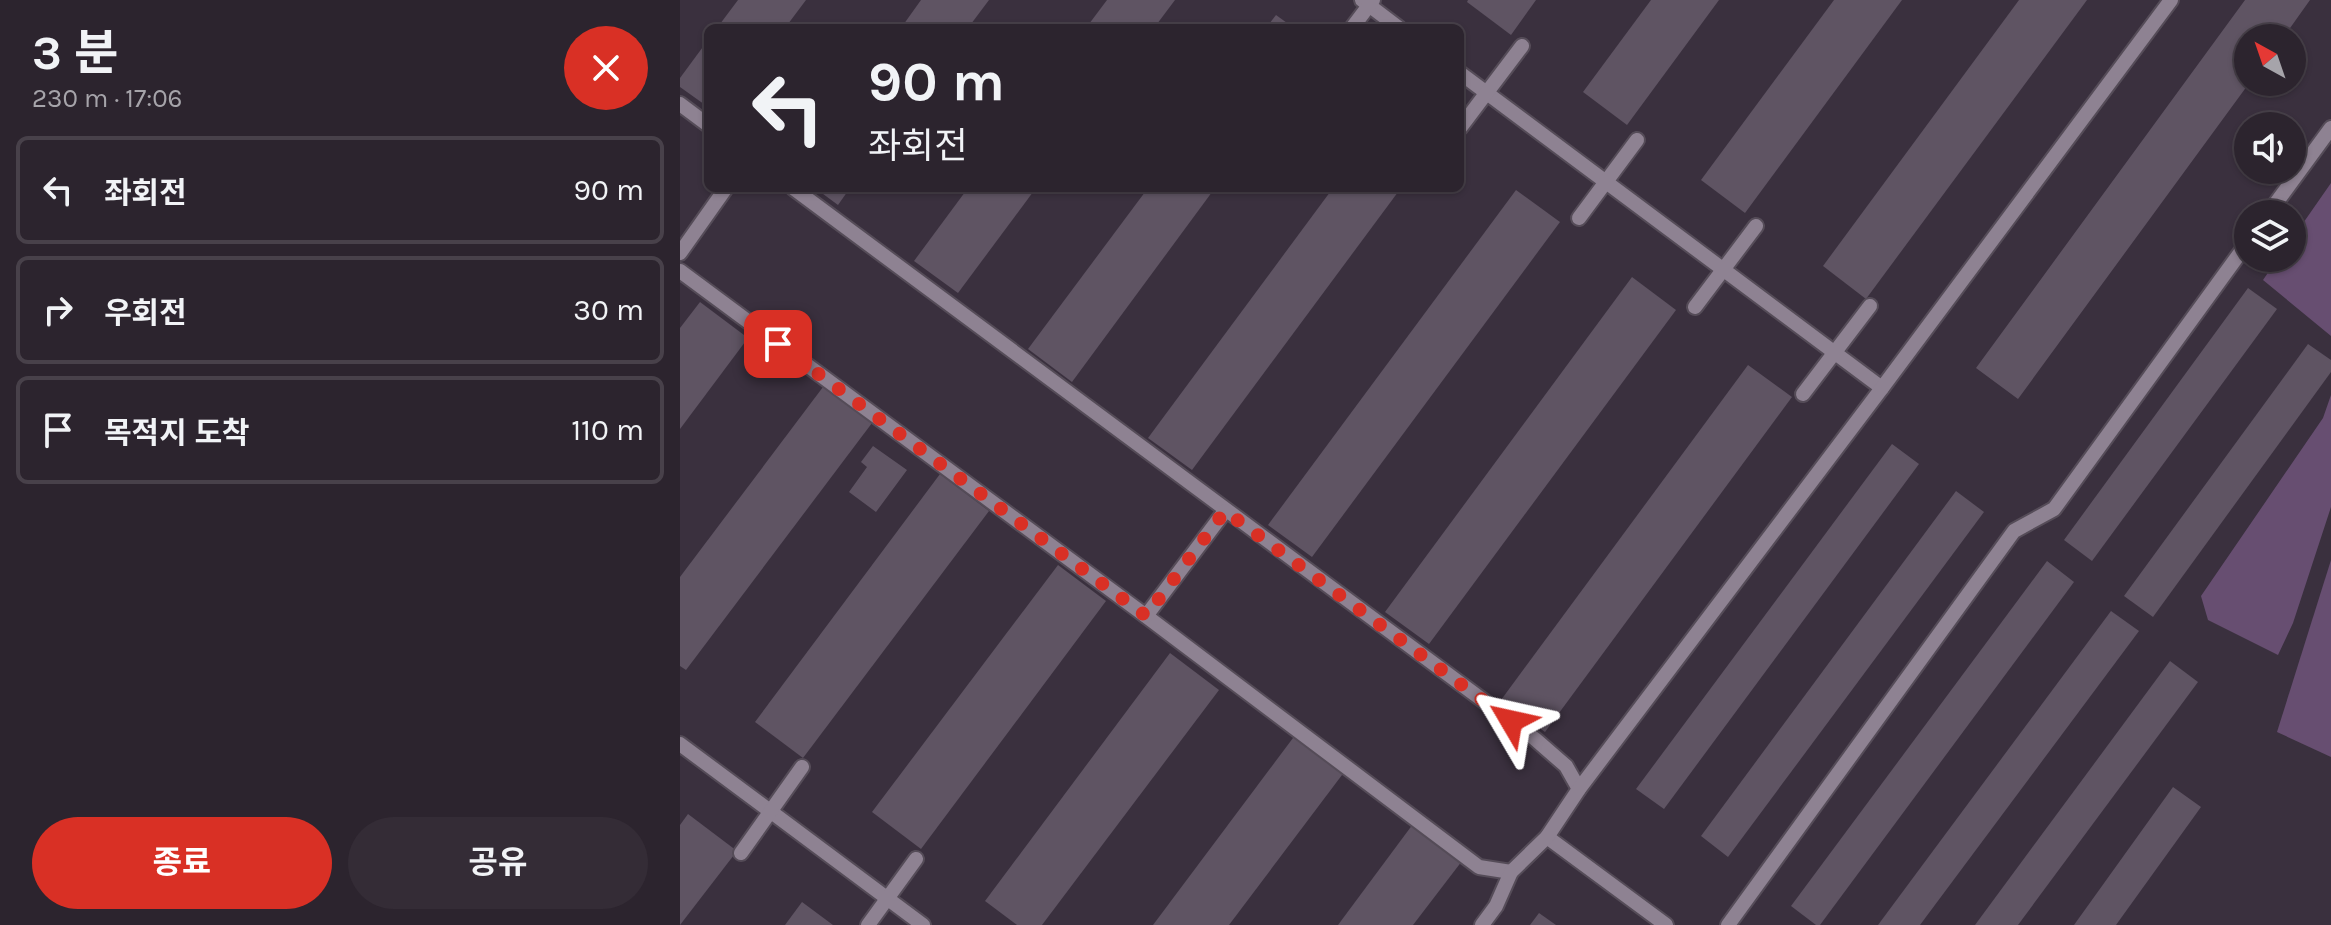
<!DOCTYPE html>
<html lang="ko">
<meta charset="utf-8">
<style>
:root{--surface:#2c242e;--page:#342c36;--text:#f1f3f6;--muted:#a6a4aa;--line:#48414a;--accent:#d93025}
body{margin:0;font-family:Karla,"Noto Sans KR",sans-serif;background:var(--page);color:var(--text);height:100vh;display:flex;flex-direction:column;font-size:30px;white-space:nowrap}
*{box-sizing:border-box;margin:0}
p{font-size:26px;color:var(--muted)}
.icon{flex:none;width:44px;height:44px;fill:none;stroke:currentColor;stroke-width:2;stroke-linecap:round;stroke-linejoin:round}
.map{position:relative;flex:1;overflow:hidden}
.panel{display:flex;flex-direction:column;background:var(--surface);width:680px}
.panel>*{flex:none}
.hud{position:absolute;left:24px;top:24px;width:760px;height:168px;border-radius:12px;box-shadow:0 2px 6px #0004,0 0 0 2px var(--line);background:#2c242e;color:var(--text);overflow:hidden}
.needle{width:52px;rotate:320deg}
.controls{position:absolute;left:1554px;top:24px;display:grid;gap:16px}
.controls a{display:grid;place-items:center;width:72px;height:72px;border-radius:50%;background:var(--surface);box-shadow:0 2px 6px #0004,0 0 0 2px var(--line);font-size:40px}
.pin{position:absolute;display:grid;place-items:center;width:68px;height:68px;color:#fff;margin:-34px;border-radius:16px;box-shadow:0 4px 12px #0006}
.me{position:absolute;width:88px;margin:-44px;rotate:306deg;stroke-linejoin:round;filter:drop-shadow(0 0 6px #0008)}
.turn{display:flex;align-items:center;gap:28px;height:168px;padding:0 32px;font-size:36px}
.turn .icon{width:104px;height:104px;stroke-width:2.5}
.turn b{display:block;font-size:56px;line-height:68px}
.round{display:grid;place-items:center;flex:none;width:84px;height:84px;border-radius:42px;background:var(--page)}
.headline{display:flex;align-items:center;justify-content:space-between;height:136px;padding:0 32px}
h1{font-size:48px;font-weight:700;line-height:60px}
.cta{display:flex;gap:16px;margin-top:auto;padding:16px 32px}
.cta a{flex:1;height:92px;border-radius:48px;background:var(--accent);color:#fff;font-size:32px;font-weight:700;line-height:92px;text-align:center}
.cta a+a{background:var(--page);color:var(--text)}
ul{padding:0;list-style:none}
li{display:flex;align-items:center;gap:24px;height:108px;margin:0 16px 12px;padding:0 16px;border:4px solid var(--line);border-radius:12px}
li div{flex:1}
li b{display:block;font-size:30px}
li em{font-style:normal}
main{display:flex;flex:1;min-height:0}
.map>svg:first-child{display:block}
.green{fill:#674e71}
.building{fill:#5f5463}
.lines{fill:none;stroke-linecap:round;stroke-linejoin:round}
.minor-casing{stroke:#554c58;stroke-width:18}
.minor{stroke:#8e8292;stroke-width:14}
.route{stroke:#d93025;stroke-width:14;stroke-dasharray:0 25.2}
</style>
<main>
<section class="panel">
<div class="headline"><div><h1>3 분</h1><p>230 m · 17:06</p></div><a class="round" style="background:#d93025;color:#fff"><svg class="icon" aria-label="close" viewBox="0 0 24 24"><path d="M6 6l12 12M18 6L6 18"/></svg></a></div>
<ul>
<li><svg class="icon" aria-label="left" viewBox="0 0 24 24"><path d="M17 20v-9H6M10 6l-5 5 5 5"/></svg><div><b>좌회전</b></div><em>90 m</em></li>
<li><svg class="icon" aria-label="right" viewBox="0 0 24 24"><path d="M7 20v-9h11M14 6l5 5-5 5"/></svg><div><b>우회전</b></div><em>30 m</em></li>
<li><svg class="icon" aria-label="arrive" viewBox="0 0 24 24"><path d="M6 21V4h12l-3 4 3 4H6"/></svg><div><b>목적지 도착</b></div><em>110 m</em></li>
</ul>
<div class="cta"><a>종료</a><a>공유</a></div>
</section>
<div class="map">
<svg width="1651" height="925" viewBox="0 0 1651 925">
<rect width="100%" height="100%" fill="#3a303e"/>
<g class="green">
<polygon points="1651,183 1651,336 1583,280 1598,258 1612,258 1612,239"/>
<polygon points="1651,395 1651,507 1613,623 1598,655 1528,620 1521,596 1643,418"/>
<polygon points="1651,560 1651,757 1597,732"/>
</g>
<g class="building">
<polygon points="58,0 126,0 105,28 37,28"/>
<polygon points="241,0 309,0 288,28 221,28"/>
<polygon points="427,0 495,0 474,28 406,28"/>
<polygon points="788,0 856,0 831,35 787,2"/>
<polygon points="971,0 1039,0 947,125 903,92"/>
<polygon points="1154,0 1222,0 1065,213 1021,180"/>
<polygon points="1339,0 1407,0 1186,299 1143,266"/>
<polygon points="1565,0 1630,0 1603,38 1568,38 1568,82 1570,82 1338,399 1296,368"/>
<polygon points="596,15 614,28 586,28"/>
<polygon points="28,40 28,107 0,87 0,78"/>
<polygon points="135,188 170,188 158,205"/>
<polygon points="288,188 356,188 278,293 234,261"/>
<polygon points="468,188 535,188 392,382 348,349"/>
<polygon points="653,188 721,188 512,470 468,438"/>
<polygon points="836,190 880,222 632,557 588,525"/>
<polygon points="952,277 996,310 749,644 705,612"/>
<polygon points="1568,288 1597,309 1412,561 1384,540"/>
<polygon points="20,302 68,338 0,429 0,328"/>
<polygon points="1628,344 1651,360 1651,372 1473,617 1444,596"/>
<polygon points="1068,365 1112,397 865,732 821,700"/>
<polygon points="143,387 192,423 6,670 0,666 0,577"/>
<polygon points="1212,444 1239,464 984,809 956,789"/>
<polygon points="193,446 227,470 196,512 169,492 187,467 181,462"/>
<polygon points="260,474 309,511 123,758 75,722"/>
<polygon points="1276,491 1304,512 1048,857 1021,836"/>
<polygon points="1367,561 1394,582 1140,925 1136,925 1111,906"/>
<polygon points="378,565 426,601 241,849 192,812"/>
<polygon points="1431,611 1459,631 1240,925 1198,925"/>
<polygon points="490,653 539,690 362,925 337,925 305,901"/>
<polygon points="1490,661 1518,682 1338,925 1295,925"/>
<polygon points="616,734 665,771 549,925 473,925"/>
<polygon points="1493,787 1521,807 1436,925 1394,925"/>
<polygon points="8,814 57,851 0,925 0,825"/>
<polygon points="733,824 782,861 733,925 658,925"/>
<polygon points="122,902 153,925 105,925"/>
<polygon points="859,913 876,925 850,925"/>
</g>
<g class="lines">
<defs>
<g id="minor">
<polyline points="682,0 719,28"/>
<polyline points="672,28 693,0"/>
<polyline points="780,73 1202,388"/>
<polyline points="0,104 28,125"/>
<polyline points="780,128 842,46"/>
<polyline points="113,188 855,739 886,766 899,789"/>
<polyline points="1588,214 1651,128"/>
<polyline points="899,218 957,140"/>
<polyline points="0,253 46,188"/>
<polyline points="0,271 466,616 799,867 831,872"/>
<polyline points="1015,307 1076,226"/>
<polyline points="1123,394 1190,306"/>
<polyline points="466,616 545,511"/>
<polyline points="0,744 243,925"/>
<polyline points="867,837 986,925"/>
<polyline points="61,853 122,767"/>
<polyline points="188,925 236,859"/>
<polyline points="802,925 816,906 831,872 867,837 899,789 1202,388 1491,0"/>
<polyline points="1048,925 1334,531 1374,509 1568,242"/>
</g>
</defs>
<use href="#minor" class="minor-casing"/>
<use href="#minor" class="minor"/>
</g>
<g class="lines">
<polyline class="route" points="98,344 466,616 545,511 831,721"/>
</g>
</svg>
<div class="controls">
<a><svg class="needle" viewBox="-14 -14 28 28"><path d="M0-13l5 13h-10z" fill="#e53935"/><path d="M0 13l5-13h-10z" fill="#a6a4aa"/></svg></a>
<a><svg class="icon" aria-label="sound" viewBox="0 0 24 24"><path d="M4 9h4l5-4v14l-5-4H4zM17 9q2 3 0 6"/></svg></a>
<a><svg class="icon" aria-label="layers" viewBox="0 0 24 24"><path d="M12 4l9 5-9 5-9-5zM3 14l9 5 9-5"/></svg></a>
</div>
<div class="pin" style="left:98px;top:344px;background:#d93025"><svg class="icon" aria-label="arrive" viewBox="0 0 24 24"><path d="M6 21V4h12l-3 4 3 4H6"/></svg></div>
<svg class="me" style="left:831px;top:721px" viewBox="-20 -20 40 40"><path d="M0-17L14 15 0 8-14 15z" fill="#d93025" stroke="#fff" stroke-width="4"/></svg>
<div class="hud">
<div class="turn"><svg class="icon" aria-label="left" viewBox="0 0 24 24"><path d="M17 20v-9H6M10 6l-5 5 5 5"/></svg><div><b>90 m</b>좌회전</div></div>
</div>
</div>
</main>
